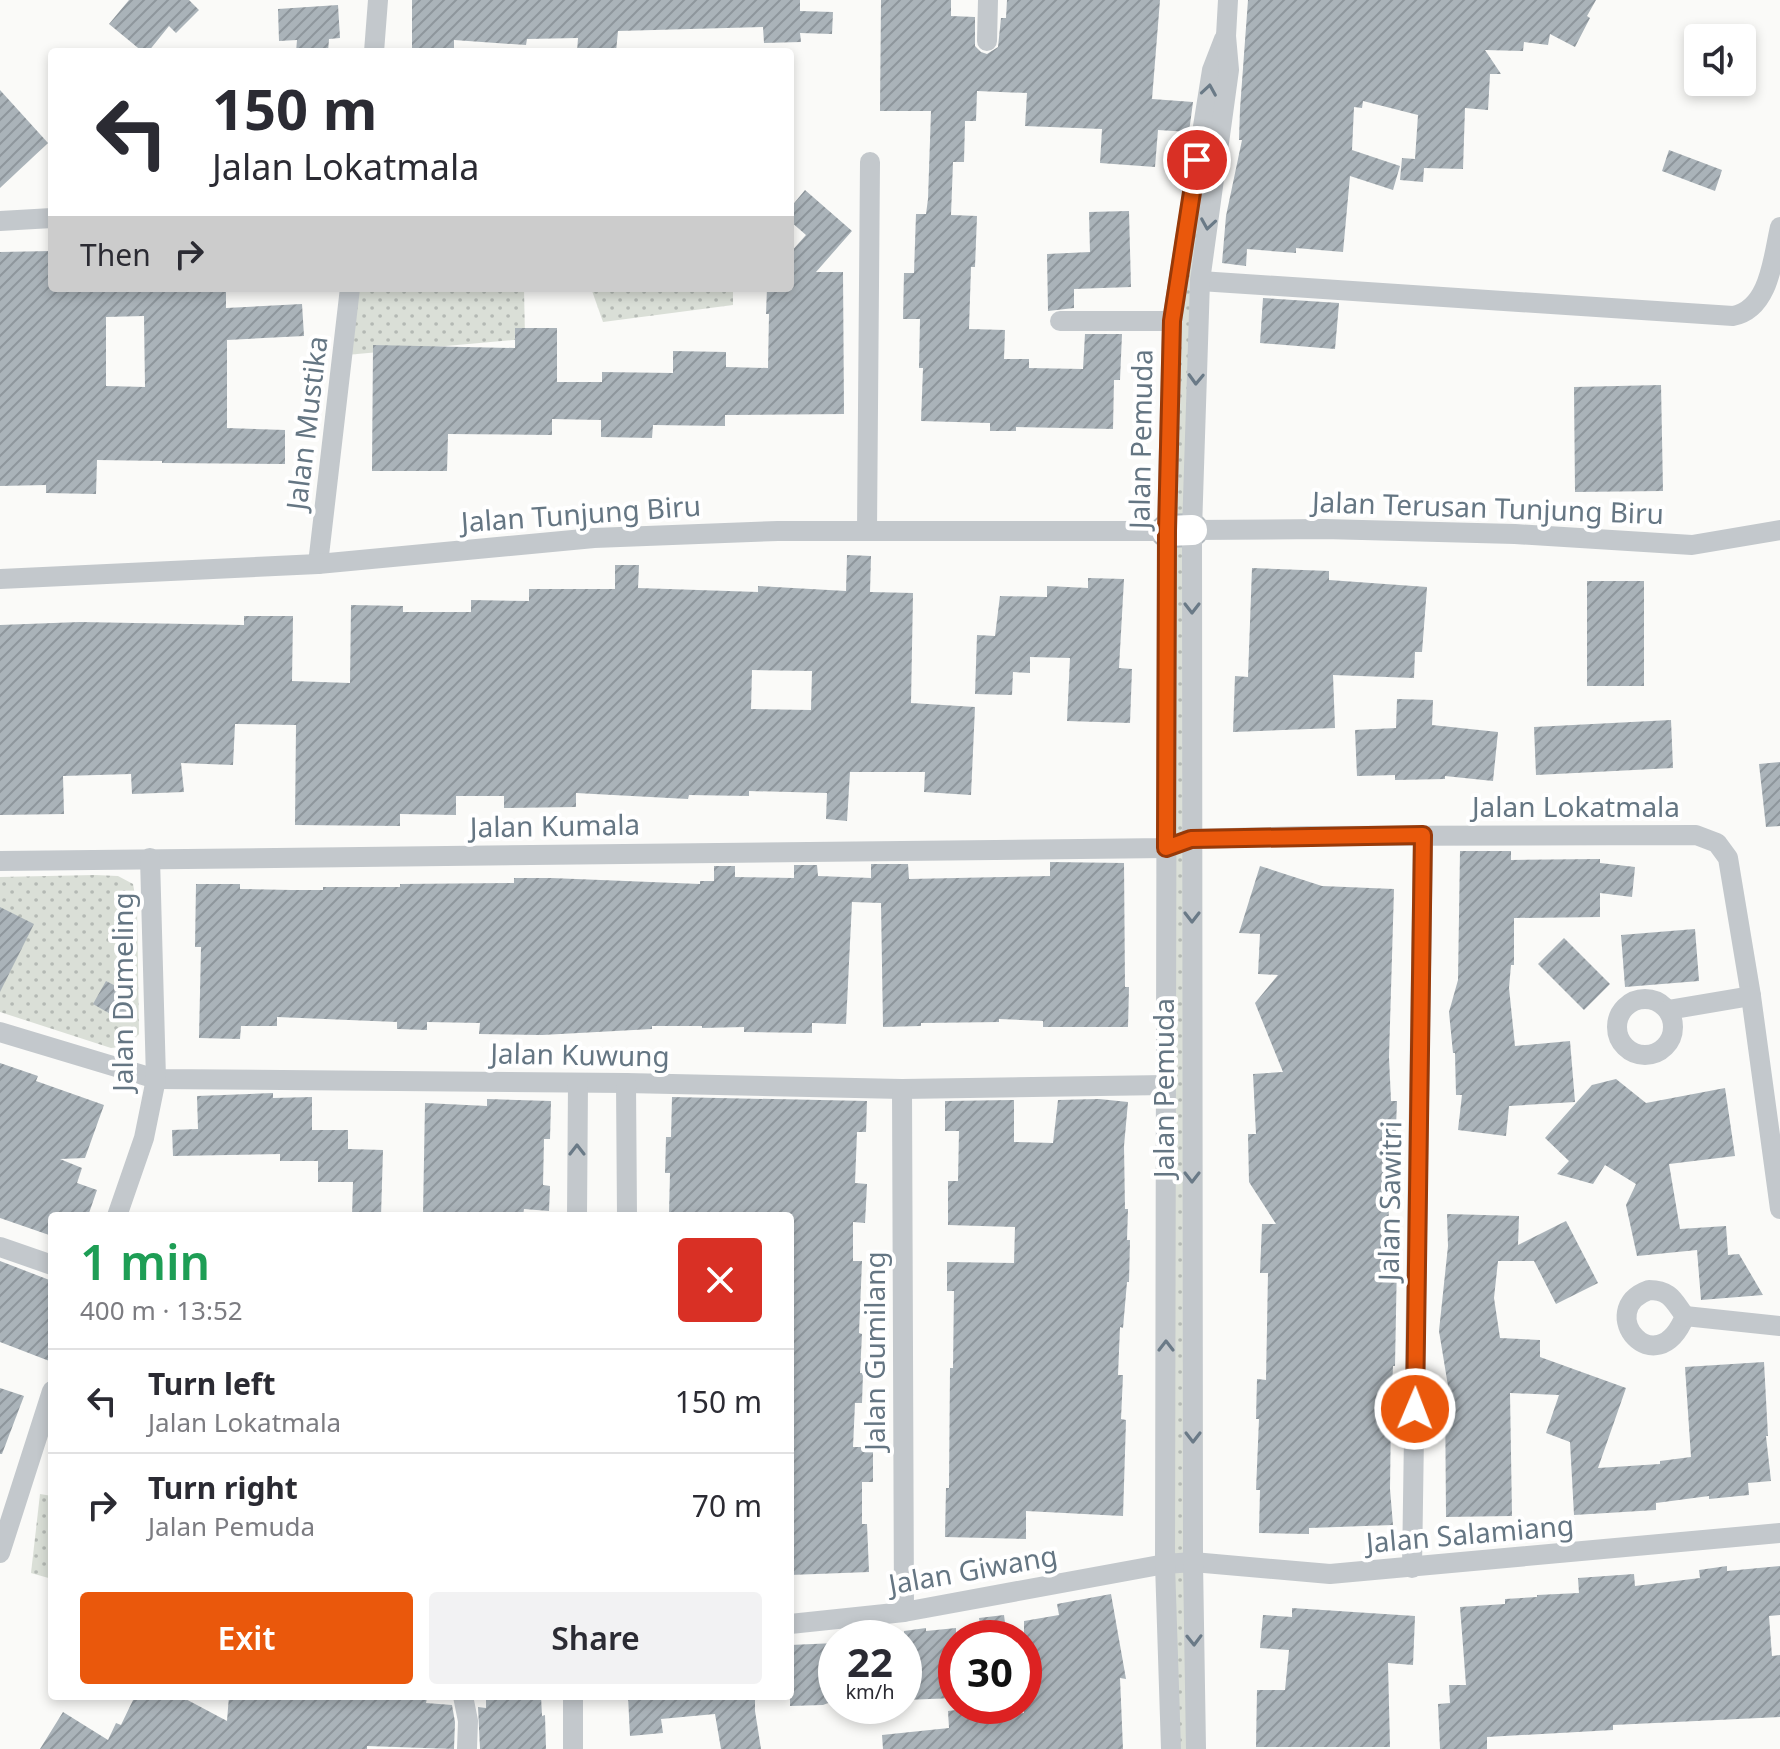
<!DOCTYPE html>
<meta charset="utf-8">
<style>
:root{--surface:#fff;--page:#f2f2f3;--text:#2b2b33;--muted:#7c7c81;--line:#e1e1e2;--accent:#ea580c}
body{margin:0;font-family:"Noto Sans",sans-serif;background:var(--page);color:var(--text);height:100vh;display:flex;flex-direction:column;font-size:30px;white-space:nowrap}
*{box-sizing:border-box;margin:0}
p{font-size:26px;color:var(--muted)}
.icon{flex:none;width:44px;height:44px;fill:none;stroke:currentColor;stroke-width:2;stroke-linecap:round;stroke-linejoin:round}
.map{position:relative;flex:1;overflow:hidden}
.drawer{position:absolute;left:48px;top:1212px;width:746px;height:488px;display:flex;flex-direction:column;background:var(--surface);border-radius:8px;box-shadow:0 4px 12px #0003}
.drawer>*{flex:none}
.top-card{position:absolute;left:48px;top:48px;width:746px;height:244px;border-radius:8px;box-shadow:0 4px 12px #0003;background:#fff;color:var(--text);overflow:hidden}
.buttons{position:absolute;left:1684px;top:24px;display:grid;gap:16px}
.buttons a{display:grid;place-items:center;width:72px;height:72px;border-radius:8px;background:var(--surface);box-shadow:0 4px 12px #0003;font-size:40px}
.speed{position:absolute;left:818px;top:1620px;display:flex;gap:16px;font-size:40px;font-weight:700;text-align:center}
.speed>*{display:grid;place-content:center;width:104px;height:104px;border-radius:50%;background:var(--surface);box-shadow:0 4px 12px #0003;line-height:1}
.speed small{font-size:20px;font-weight:400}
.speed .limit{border:12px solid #d22;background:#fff;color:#111}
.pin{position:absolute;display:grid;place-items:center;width:68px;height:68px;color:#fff;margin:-34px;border:4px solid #fff;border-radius:50%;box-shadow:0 2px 8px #0007}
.me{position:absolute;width:88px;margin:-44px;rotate:1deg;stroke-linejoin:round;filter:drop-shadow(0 0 6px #0008)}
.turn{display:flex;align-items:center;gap:28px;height:168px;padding:0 32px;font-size:36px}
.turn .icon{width:104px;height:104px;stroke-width:2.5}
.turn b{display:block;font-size:56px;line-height:68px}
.then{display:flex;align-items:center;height:76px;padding:0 32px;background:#0003;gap:16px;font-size:30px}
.round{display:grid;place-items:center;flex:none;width:84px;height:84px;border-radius:8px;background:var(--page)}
.overview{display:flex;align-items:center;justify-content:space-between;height:136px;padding:0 32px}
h1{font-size:48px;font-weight:600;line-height:60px;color:#1e9e55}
.button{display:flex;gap:16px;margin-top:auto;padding:16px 32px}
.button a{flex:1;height:92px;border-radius:8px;background:var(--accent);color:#fff;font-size:32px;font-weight:600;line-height:92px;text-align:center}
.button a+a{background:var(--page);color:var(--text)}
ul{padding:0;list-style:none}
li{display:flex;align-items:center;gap:24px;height:104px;padding:0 32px;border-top:2px solid var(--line)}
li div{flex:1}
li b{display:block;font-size:30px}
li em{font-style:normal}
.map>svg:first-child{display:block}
.grass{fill:url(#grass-dots)}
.building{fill:url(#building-hatch);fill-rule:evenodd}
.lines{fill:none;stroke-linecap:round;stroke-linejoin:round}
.secondary-casing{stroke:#b3babf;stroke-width:34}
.street{stroke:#c3c8cc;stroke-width:20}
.secondary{stroke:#fff;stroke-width:30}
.oneway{stroke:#6a7a87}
.route-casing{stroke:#983908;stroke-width:20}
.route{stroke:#ea580c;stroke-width:14}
.labels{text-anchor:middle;stroke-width:8;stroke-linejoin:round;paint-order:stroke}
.street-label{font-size:28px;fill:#657683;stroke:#fff}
</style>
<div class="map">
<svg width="1780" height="1749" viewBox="0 0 1780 1749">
<defs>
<pattern id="grass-dots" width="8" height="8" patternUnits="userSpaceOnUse" patternTransform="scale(2)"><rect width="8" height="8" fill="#dadfd7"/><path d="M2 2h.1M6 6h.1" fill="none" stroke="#b4b9b4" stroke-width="1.8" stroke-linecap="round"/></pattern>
<pattern id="building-hatch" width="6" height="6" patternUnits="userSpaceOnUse" patternTransform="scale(2)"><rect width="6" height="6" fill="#aab3b9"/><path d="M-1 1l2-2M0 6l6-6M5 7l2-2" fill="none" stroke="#8e969c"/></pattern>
</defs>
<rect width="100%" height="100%" fill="#fafaf8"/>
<g class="grass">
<polygon points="1212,70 1200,281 1196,1749 1171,1749 1172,321"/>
<polygon points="352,288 524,288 525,339 346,355"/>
<polygon points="591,288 733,288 733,305 603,322"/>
<polygon points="95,875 118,876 133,884 137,906 139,1034 127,1046 111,1048 0,1012 0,877"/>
<polygon points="40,1494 52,1496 52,1579 31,1573"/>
</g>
<g class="building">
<polygon points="129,0 189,0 199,10 176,33 169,26 148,52 143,52 109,24"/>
<polygon points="412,0 800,0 800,11 833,12 832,34 800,33 801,42 764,43 763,27 618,31 616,52 577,52 578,38 527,39 526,45 454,40 454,51 412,51"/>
<polygon points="881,0 951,0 951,16 975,17 975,46 981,52 987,54 998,47 1001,18 1006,18 1007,0 1160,0 1152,99 1193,102 1189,132 1158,130 1155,167 1100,163 1102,129 1025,126 1027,93 977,91 976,121 965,121 964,162 953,162 951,215 977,216 975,267 971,267 969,329 1005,330 1004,359 1029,359 1029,368 1083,369 1085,334 1122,334 1120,380 1114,380 1113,429 1016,427 1016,431 990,431 990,423 921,421 923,368 919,368 920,319 903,319 904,273 914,273 916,214 926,214 928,199 931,111 880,111"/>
<polygon points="1248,0 1596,0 1587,16 1590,18 1575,47 1550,34 1548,45 1524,42 1523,51 1485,50 1501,74 1490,74 1488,110 1465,108 1463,169 1424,168 1423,182 1400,180 1402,158 1415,159 1418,115 1363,101 1362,108 1354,107 1352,150 1400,166 1393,190 1350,176 1343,252 1296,248 1296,253 1247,249 1246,266 1222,263 1226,216 1242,140 1239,140 1240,109"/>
<polygon points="338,5 340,38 329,39 328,52 296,52 297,40 279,41 278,9"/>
<polygon points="0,90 48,143 0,188"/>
<polygon points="1669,150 1722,170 1715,191 1662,171"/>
<polygon points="805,190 852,231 816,272 843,272 844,414 725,415 725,426 653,425 652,438 601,437 601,420 552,419 552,435 448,434 447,471 372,471 373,345 515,348 515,328 557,328 557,382 602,382 602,372 673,373 673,351 726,352 726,367 768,368 769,314 766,314 767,288 790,288 790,253 806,235 790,221 790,208"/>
<polygon points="1129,211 1131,287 1074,289 1074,308 1048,311 1047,254 1090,252 1089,212"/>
<path d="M52,251v37h174v20l76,-4 2,32 -77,4v88l58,2v34l-123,-1v-2l-65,-1 -1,34 -50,-1v-8l-46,1v-234zM144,316l1,71 -39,-1v-69z"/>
<polygon points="1263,298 1339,303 1335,349 1260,343"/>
<polygon points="1661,385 1663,491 1575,492 1574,387"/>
<path d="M847,555l24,1 -1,36 43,1 -2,110 64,4 -4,88 -47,-3 1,-20h-75l-3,49 -21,-2 1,-26 -78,-2v5l-60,-1 -1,4 -112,-6v14l-72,1v-12h-48v19l-56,-1v12l-105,-1 1,-100 -61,-1 -2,41 -52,-2 3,29 -52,2 -1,-20 -68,2 1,38 -64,1v-190l80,-3 164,3v-9h49l-1,65 58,2 1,-78 52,1v6h68v-12l58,1v-12h86v-24h24l-1,23 120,4v-6l88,5zM752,670l60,1 -1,39 -60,-1z"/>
<polygon points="1252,568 1329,571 1329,580 1427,587 1422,652 1415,652 1414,678 1333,675 1335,728 1233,732 1235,676 1248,677"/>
<polygon points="1088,578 1124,579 1119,668 1132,669 1130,723 1067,721 1070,658 1030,657 1030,673 1013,672 1012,695 975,694 977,635 995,636 1000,596 1047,597 1047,586 1088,588"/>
<rect x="1587" y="581" width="57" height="105"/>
<polygon points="1397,699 1433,700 1432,725 1498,732 1493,781 1445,776 1445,779 1395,780 1395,775 1357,776 1355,730 1396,728"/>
<polygon points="1671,720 1673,768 1536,775 1534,727"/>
<polygon points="1780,762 1780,826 1766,827 1759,764"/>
<polygon points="1460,851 1511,851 1511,860 1600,859 1600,863 1635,867 1632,897 1600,893 1600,917 1514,918 1514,965 1511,965 1509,988 1515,1046 1570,1041 1575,1102 1509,1106 1506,1136 1458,1130 1462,1095 1456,1095 1455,1053 1453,1053 1449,1012 1458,980"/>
<polygon points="1050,862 1124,863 1125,987 1129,987 1128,1027 1043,1027 1043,1021 999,1019 999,1022 921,1023 921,1026 883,1027 881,903 852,902 846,1024 812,1023 812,1033 744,1032 744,1027 702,1028 702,1026 652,1026 652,1029 542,1035 479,1034 480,1023 427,1022 427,1030 397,1029 397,1022 277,1017 277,1026 241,1026 240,1039 199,1038 201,947 195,947 196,884 240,884 240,889 291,890 323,890 323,887 400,887 400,884 514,883 514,878 551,878 700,884 700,881 714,881 714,866 735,866 735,877 794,878 794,865 817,865 818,876 871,878 871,864 908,864 909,879 1004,877 1050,876"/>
<polygon points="1260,866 1322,886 1394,889 1389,1057 1391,1101 1397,1101 1393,1208 1389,1208 1387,1259 1397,1259 1395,1366 1393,1366 1391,1412 1390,1489 1393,1525 1309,1528 1309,1534 1259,1533 1260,1490 1256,1490 1259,1419 1256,1419 1257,1379 1266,1380 1267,1327 1268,1273 1260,1273 1262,1224 1276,1224 1249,1182 1248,1134 1256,1134 1253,1074 1283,1072 1255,1003 1278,975 1258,974 1260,934 1239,933"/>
<polygon points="0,907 34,924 0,992"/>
<polygon points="1695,929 1699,981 1625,987 1621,935"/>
<polygon points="1564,938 1610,984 1584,1010 1538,964"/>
<polygon points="106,981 135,996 121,1020 93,1004"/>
<polygon points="0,1063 38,1076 36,1081 104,1105 85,1158 60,1159 82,1168 77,1183 97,1190 88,1216 52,1216 52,1236 0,1218"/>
<polygon points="1616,1079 1646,1103 1725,1088 1735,1156 1669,1164 1680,1229 1726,1226 1728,1255 1739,1254 1763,1295 1701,1300 1697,1250 1637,1256 1626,1205 1636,1184 1605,1165 1593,1184 1557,1174 1569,1161 1545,1138 1592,1085"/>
<polygon points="273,1093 273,1098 312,1097 312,1130 348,1130 348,1149 383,1150 381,1216 352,1216 353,1182 318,1182 318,1161 280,1161 280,1154 173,1156 172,1130 198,1129 197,1096"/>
<polygon points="672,1097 867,1101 866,1132 857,1132 855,1183 867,1184 865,1223 853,1222 853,1261 862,1261 859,1333 862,1334 860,1373 863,1373 862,1403 855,1403 853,1447 873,1447 873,1482 862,1482 862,1524 867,1524 869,1572 790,1575 792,1220 790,1216 669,1214 670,1173 665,1173 666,1137 671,1137"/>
<polygon points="487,1099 551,1101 550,1139 544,1139 543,1185 550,1186 549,1211 524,1209 523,1216 423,1216 425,1103 487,1106"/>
<polygon points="1099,1099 1128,1102 1124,1146 1125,1209 1128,1209 1127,1240 1130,1240 1129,1282 1127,1282 1123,1328 1120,1327 1118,1375 1123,1375 1121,1419 1126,1420 1123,1516 1026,1511 1026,1539 945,1537 946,1488 949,1488 950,1368 953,1368 954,1291 947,1291 947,1262 1014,1263 1015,1227 948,1225 948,1181 958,1181 959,1131 945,1131 945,1101 1014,1100 1014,1142 1053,1143 1058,1100"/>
<polygon points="1447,1214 1519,1216 1518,1245 1566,1221 1598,1283 1556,1304 1534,1261 1498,1261 1494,1298 1500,1338 1540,1340 1540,1357 1626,1388 1598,1468 1660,1464 1660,1461 1691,1457 1685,1367 1764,1362 1768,1436 1766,1436 1771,1481 1748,1483 1749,1495 1709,1499 1709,1496 1656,1503 1656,1510 1574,1515 1570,1442 1546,1433 1559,1395 1510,1393 1512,1516 1446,1517 1445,1386 1448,1386 1439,1331 1448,1246"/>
<polygon points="0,1261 52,1281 52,1362 0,1342"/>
<polygon points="0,1388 24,1396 2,1454 0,1454"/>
<polygon points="1727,1566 1727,1571 1780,1566 1780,1615 1769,1616 1772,1656 1780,1655 1780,1717 1613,1725 1613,1730 1487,1737 1487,1749 1440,1749 1438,1704 1450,1703 1449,1685 1466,1685 1460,1607 1505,1604 1505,1599 1537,1597 1537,1595 1579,1593 1578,1578 1634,1574 1635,1586 1700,1578 1699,1570"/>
<polygon points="1111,1594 1126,1679 1120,1678 1123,1749 883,1749 882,1735 949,1728 948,1711 987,1706 988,1717 1024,1713 1024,1621 1059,1615 1057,1604"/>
<polygon points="1292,1608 1415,1616 1413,1665 1388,1663 1390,1747 1256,1747 1257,1690 1285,1690 1289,1650 1260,1648 1263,1615 1292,1617"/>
<polygon points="1004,1615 1007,1638 982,1638 979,1618"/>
<polygon points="926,1628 926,1631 956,1628 956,1698 904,1700 904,1631"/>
<polygon points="836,1643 836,1700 823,1705 790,1706 790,1645"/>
<polygon points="135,1696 180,1696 227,1721 229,1696 427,1698 426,1703 452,1705 455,1722 454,1749 367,1746 367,1749 40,1749 63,1712 108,1740 116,1723 121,1725"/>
<polygon points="486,1696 541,1696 542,1716 545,1715 546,1749 480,1749 478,1707 486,1708"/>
<polygon points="628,1696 755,1696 755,1711 761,1749 721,1749 715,1714 661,1719 663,1733 630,1736"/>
</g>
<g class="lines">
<defs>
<polyline id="secondary" points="1167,531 1192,530"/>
</defs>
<use href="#secondary" class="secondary-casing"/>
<g class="street">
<polyline points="987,41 988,0"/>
<polyline points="374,52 378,0"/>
<polyline points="0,221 52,218"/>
<path d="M1200,281l533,35c37,-7 40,-59 47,-89"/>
<polyline points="1060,321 1172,321"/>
<polyline points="1192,530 1324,529 1515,534 1692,545 1780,530"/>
<polyline points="867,531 870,162"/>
<polyline points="318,564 350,288"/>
<polyline points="0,579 318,564 594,538 778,531 1167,531"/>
<polyline points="0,861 1166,848 1191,839 1308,836 1696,835 1717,843 1728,858 1751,996 1780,1209"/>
<circle cx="1645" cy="1027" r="28"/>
<polyline points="1668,1010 1751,996"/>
<polyline points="0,1032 156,1079 626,1083 902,1089 1166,1085"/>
<polyline points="626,1083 627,1216"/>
<polyline points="902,1089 904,1612"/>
<polyline points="117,1216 144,1138 156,1079 150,858"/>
<polyline points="577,1216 578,1083"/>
<polyline points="0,1247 52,1265"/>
<path d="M1649,1290c22,0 25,12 36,26 -29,71 -92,-6 -36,-26z"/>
<polyline points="1685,1316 1780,1326"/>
<polyline points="0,1553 52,1391"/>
<polyline points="1412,1568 1423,835"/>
<polyline points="790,1624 904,1612 1165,1564 1193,1562 1330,1574 1780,1533"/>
<polyline points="463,1696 468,1721 467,1749"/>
<polyline points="573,1749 573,1696"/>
<polyline points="1171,1749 1165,1564 1167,531 1172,321 1212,70 1224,39"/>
<polyline points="1196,1749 1193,1562 1192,530 1200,281 1229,70 1226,36 1228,0"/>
</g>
<use href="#secondary" class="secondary"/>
</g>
<defs><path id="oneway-chevron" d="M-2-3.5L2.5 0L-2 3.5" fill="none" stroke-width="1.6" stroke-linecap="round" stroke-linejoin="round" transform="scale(2)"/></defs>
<g class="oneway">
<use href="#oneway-chevron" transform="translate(1209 90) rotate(-81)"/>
<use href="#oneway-chevron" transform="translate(1208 224) rotate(99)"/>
<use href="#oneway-chevron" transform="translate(1196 379) rotate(92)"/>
<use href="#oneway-chevron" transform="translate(1192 608) rotate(90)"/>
<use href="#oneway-chevron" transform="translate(1192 917) rotate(90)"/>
<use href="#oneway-chevron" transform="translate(577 1150) rotate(-90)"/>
<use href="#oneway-chevron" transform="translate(1192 1177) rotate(90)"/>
<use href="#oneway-chevron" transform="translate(1166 1346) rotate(-90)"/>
<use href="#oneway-chevron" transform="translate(1193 1437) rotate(90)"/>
<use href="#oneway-chevron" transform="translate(1194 1640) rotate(89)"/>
</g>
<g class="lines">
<defs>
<polyline id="route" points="1197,160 1172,321 1167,531 1166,848 1191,839 1423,835 1415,1409"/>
</defs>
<use href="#route" class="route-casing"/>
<use href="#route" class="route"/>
</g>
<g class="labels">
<g class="street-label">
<text transform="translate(307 423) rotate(-83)" y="10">Jalan Mustika</text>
<text transform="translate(1141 439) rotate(-89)" y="10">Jalan Pemuda</text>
<text transform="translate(1488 508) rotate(2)" y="10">Jalan Terusan Tunjung Biru</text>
<text transform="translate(581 514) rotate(-4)" y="10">Jalan Tunjung Biru</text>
<text x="1576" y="817">Jalan Lokatmala</text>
<text transform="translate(555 826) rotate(-1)" y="10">Jalan Kumala</text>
<text transform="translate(123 992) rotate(-90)" y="10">Jalan Dumeling</text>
<text transform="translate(580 1055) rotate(1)" y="10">Jalan Kuwung</text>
<text transform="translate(1164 1088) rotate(-90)" y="10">Jalan Pemuda</text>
<text transform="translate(1390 1201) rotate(-89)" y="10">Jalan Sawitri</text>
<text transform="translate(875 1351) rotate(-90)" y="10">Jalan Gumilang</text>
<text transform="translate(1470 1534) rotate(-5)" y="10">Jalan Salamiang</text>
<text transform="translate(973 1570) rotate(-10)" y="10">Jalan Giwang</text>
</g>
</g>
</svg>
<div class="buttons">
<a><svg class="icon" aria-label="sound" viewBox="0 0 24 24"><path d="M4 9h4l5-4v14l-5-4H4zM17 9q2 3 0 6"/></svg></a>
</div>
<div class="speed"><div>22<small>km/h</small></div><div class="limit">30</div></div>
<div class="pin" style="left:1197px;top:160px;background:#d93025"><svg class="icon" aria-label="arrive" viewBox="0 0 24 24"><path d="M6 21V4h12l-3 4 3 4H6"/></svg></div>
<svg class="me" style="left:1415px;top:1409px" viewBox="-20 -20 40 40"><circle r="17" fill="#ea580c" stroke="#fff" stroke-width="3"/><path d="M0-11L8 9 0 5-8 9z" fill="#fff"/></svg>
<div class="top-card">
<div class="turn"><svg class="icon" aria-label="left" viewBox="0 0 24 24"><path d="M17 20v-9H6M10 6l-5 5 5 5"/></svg><div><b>150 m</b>Jalan Lokatmala</div></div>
<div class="then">Then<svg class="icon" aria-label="right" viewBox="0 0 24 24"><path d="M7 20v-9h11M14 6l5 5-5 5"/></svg></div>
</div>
<section class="drawer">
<div class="overview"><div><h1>1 min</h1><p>400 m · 13:52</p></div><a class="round" style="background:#d93025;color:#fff"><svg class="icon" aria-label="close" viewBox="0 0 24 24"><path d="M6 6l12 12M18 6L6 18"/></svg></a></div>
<ul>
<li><svg class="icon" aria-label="left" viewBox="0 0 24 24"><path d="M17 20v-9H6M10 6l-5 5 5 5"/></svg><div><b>Turn left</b><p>Jalan Lokatmala</p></div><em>150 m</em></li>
<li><svg class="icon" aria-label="right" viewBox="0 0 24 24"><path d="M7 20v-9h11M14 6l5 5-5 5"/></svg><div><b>Turn right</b><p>Jalan Pemuda</p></div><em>70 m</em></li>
</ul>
<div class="button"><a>Exit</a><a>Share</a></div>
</section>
</div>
